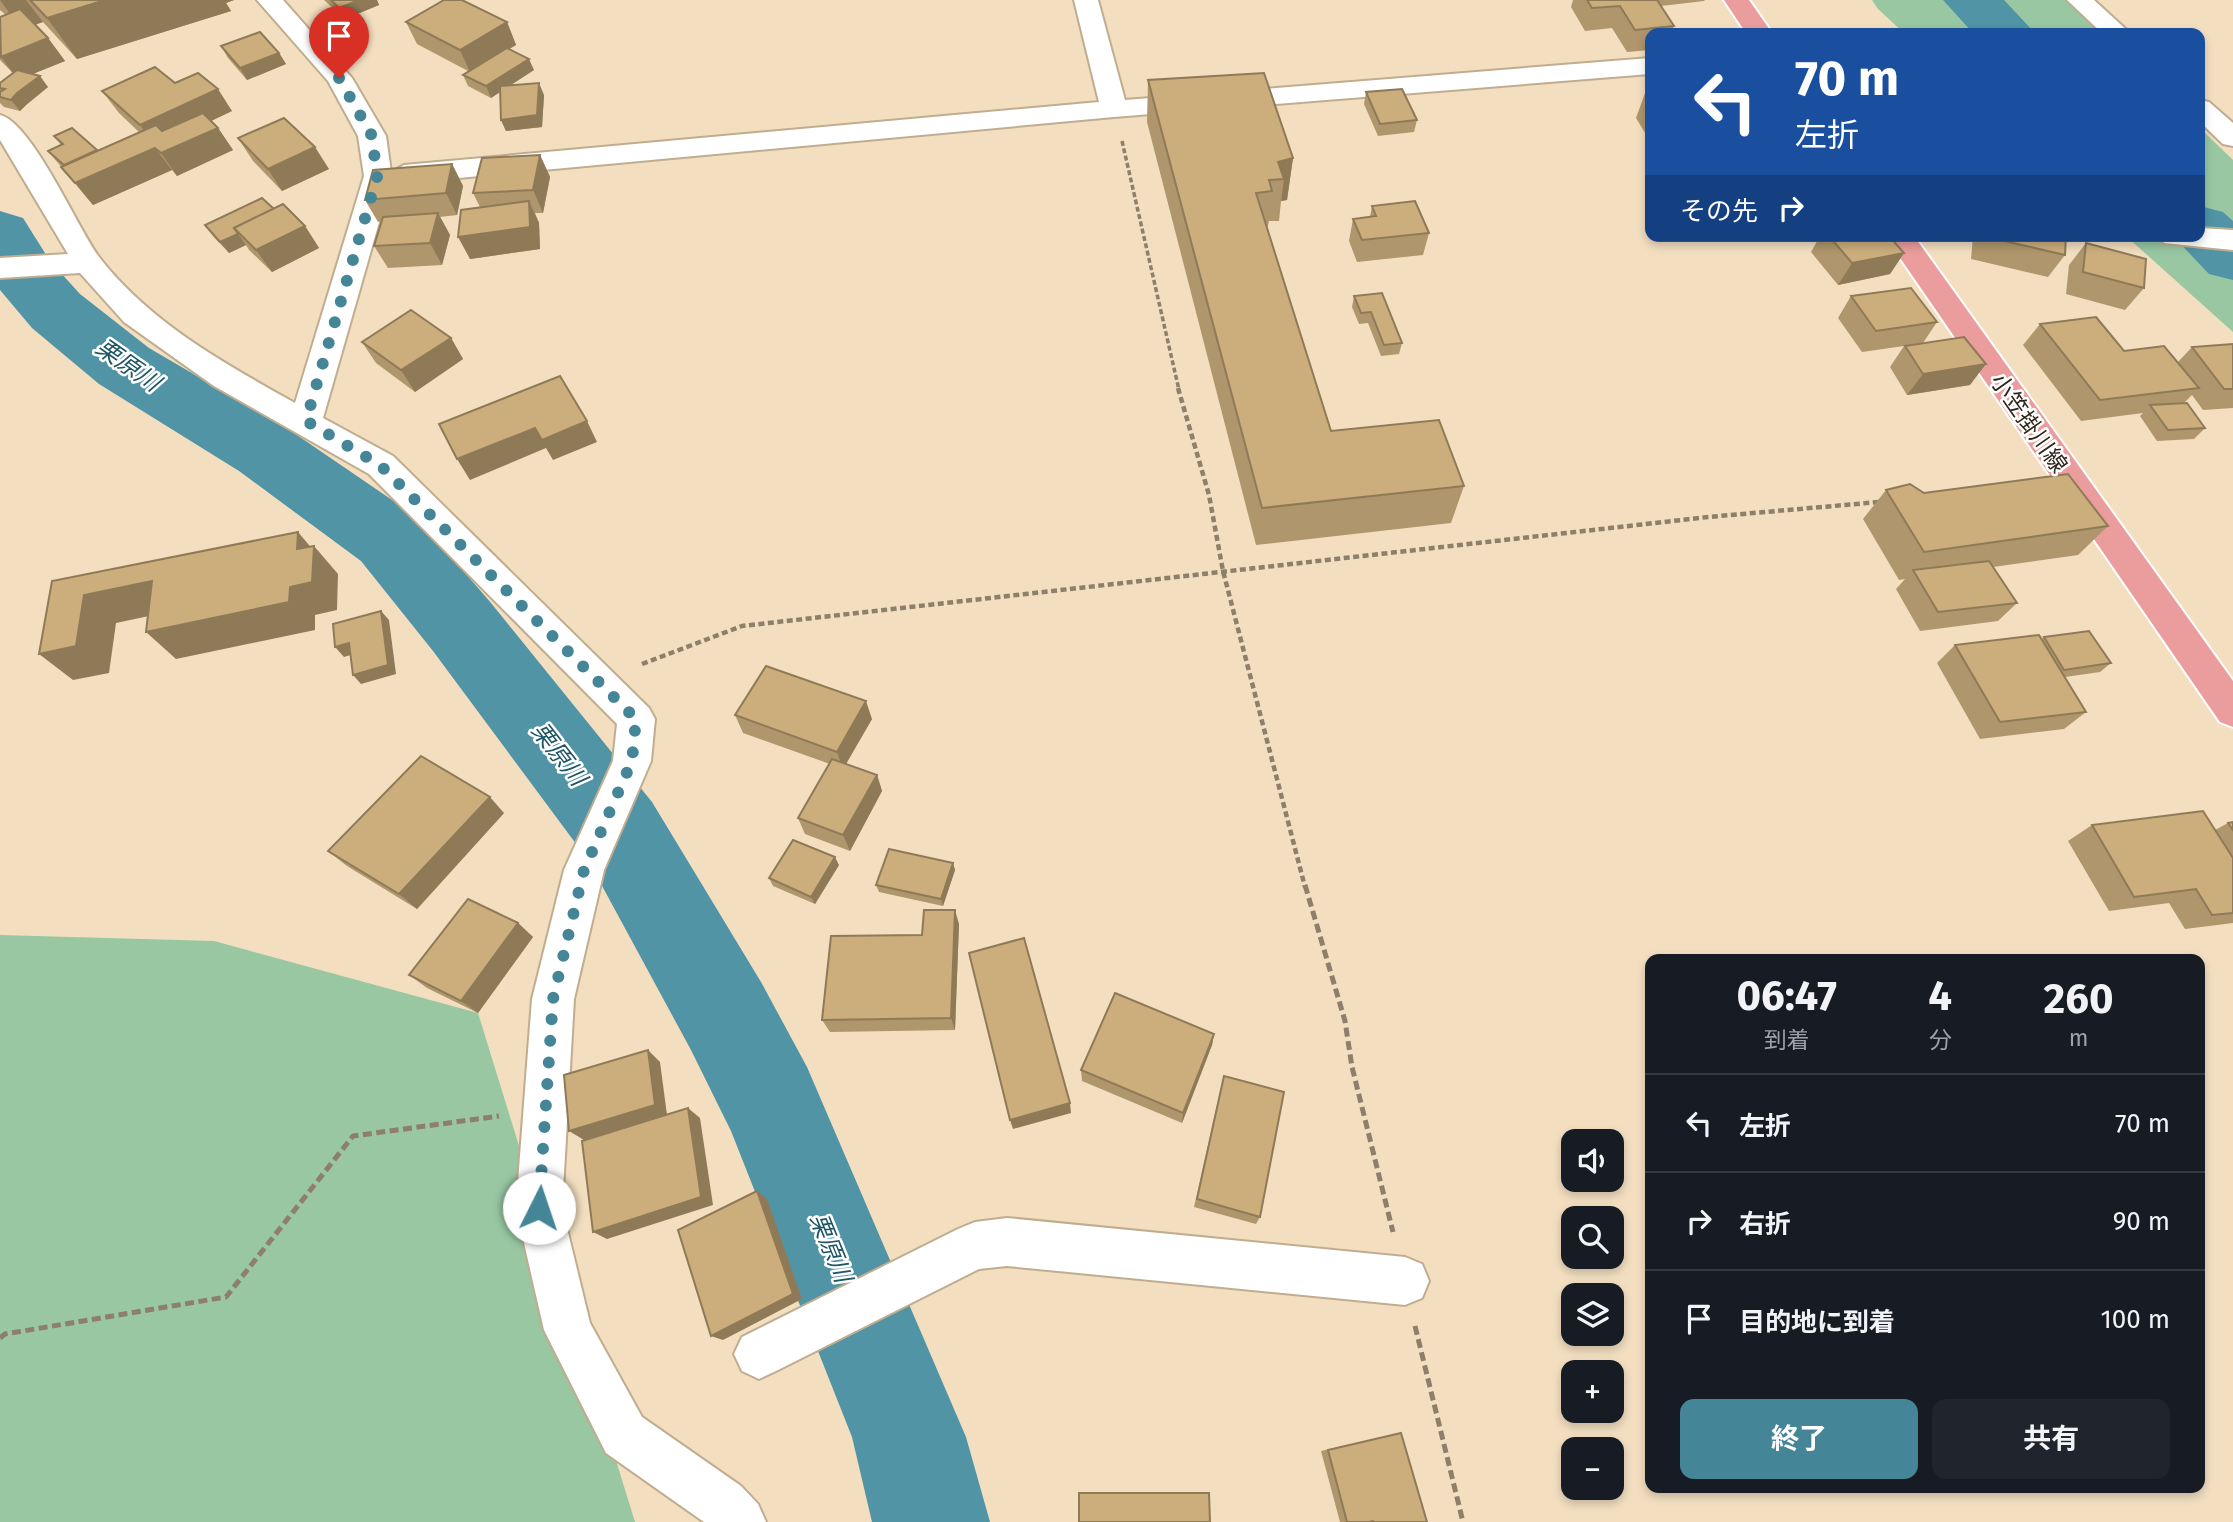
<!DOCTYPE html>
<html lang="ja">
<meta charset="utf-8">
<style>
:root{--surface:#171b24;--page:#20242c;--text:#f1f3f6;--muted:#9ea1a6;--line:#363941;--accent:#458598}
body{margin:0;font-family:"Fira Sans","Noto Sans JP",sans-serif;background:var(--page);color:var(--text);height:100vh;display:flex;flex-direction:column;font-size:26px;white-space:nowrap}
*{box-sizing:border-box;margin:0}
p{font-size:23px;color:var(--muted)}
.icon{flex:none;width:38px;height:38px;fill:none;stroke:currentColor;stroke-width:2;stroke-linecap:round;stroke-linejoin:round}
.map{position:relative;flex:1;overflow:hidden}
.details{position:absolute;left:1645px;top:954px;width:560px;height:539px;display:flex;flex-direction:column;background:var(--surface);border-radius:14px;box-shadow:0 4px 10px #0003}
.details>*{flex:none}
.guide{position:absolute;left:1645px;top:28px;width:560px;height:214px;border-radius:14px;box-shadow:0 4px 10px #0003;background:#1a4fa0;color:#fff;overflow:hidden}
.tools{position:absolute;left:1561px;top:1129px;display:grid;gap:14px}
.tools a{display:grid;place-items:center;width:63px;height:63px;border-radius:14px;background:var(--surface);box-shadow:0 4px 10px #0003;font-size:35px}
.pin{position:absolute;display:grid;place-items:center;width:60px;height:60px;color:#fff;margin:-72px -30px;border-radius:50% 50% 50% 0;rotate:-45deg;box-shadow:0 0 7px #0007}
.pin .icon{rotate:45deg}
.me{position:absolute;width:77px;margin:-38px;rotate:4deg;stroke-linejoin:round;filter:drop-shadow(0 0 5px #0008)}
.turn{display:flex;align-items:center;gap:24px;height:147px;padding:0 35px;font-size:32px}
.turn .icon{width:91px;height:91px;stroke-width:2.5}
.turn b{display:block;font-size:49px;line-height:60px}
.then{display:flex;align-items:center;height:66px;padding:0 35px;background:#0003;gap:14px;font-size:26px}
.eta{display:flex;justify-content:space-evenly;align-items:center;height:119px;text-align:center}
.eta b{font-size:42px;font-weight:700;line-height:49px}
.action{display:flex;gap:14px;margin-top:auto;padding:14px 35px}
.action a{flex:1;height:80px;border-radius:14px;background:var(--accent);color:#fff;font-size:28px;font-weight:700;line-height:80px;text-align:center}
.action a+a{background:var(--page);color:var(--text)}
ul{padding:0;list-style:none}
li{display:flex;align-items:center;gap:21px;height:98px;padding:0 35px;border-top:2px solid var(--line)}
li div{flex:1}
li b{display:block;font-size:26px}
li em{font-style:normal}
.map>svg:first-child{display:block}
.green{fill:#98c7a2}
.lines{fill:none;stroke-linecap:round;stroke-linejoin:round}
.river{fill:#5094a6;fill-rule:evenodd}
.minor-casing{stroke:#c0ad8f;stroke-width:4}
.major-casing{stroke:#fff;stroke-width:4}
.path-far2{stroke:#8d7f6a;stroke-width:3.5;stroke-dasharray:5 2.5;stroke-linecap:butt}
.path-far1{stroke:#8d7f6a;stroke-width:4.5;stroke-dasharray:6 3.5;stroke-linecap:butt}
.path{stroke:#8d7f6a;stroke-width:5;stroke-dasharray:9 4.5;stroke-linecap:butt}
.minor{fill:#fff;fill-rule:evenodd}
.major{fill:#ea9d9c;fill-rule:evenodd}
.wall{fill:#af966c}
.shaded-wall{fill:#8f7a58}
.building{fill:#ccae7d;stroke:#8f7a58;stroke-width:2}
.route{stroke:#458598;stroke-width:12;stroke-dasharray:0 21.6}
.labels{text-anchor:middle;stroke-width:5;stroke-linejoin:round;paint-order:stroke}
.street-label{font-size:23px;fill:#2d261a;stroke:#fff}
.water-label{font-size:24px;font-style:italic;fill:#1e5665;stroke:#fff}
</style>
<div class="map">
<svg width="2233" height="1522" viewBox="0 0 2233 1522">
<rect width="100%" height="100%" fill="#f3dfc0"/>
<g class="green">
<polygon points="1872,0 2066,0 2101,33 1904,33 1878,9"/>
<polygon points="2200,128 2233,160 2233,332 2126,236 2200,236"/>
<polygon points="0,935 214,941 478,1013 635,1522 0,1522"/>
</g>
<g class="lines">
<g class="river">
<polygon points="1943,0 2004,0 2035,33 1973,33"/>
<polygon points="2200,206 2223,212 2233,221 2233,280 2209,274 2173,236 2200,236"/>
<polygon points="0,211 23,218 50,261 80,294 149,348 291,431 417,517 491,603 652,802 761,982 807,1067 966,1437 990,1522 872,1522 852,1437 731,1131 691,1050 588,860 433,651 361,561 239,471 99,384 32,328 0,290"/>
</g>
<defs>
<g id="minor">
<path d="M257,0h26l69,78 34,58 5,36 13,-7 695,-63 -25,-102h24l27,100 525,-42v16l-536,43 -710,66 -12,-6 -69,241 70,38 256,252 6,11 -4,42 -47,109 -30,129 -12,209 28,115 52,94 99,69 17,18 8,18h-62l-98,-69 -62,-123 -28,-122 16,-209 32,-129 49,-109 4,-37 -248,-250 -155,-88 -90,-64 -44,-49 -80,5v-20l68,-4 -68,-114v-25c32,8 77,112 99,142 50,65 126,107 196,146l69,-227 -6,-40 -30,-55z"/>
<polygon points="2067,0 2094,0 2130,33 2102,33"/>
<polygon points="2200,100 2209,102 2233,123 2233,146 2223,144 2200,122"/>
<polygon points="2200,228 2233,230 2233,250 2164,243 2160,236 2200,236"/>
<polygon points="1007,1218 1405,1257 1422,1264 1429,1281 1422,1298 1405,1305 1007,1266 979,1269 776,1371 759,1379 742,1371 734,1354 742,1337 958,1229 975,1222"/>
</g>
<g id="major">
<polygon points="1724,0 1749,0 1772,33 1746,33"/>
<polygon points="1885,236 1914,236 2233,681 2233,727 2220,722"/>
</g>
</defs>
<use href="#minor" class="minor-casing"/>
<use href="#major" class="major-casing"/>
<polyline class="path-far2" points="1122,141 1179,390"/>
<g class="path-far1">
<polyline points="1178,388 1209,495 1223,571 1305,887"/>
<polyline points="642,664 742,626 1708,517 1879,502"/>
</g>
<g class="path">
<polyline points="1305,885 1345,1021 1352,1067 1393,1232"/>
<polyline points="1415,1326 1463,1522"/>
<polyline points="0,1338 5,1334 226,1297 353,1136 499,1116"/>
</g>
<use href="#minor" class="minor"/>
<use href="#major" class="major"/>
</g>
<g class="wall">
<polygon points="0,0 234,0 226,3 231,11 77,59 43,22 35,25 48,38 65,61 32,74 48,87 26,105 20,111 4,107 0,103 0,83 13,73 0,60 0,17 6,15 0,10"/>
<polygon points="324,0 377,0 379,5 345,19"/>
<polygon points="1573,0 1705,0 1704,1 1661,6 1674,26 1671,33 1650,33 1650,50 1627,52 1612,28 1585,31 1571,7"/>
<polygon points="406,22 507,22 516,45 509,49 534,70 510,85 544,95 542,127 506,131 501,120 500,91 491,98 468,86 463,75 468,71 417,44"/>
<polygon points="221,46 279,53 286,64 247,80 228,58"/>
<polygon points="1148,80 1293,158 1287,200 1281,201 1279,221 1269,221 1267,230 1331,431 1464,486 1451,523 1256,545 1147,122"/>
<polygon points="175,83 232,111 211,121 218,128 233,150 177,176 172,170 93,205 48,151 61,145 54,136 98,150 139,132 119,113 102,91"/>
<polygon points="1648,85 1650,85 1650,141 1636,118"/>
<polygon points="1366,92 1417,120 1414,132 1378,136 1364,104"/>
<polygon points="238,138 329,169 282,191 253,161"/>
<polygon points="540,155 550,177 543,213 535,213 539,223 540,249 470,259 480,207 473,193"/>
<polygon points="452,164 463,186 457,215 440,217 450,235 442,265 388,268 374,246 382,221 378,222 365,200"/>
<polygon points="1372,206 1429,233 1423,255 1357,262 1349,241 1353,219 1370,217"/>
<polygon points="274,209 305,226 319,248 272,272 249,250 246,245 229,253 213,236 205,225"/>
<polygon points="1820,236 1889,236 1904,253 1890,274 1838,285 1811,252"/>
<polygon points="1973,236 2066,236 2065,255 2048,277 1971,259"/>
<polygon points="2086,243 2144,288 2125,310 2066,294 2069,265"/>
<polygon points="1354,296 1402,343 1399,354 1381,356 1368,323 1359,324 1352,307"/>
<polygon points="1851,296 1937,322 1923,343 1970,385 1907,395 1890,367 1904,346 1862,352 1838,318"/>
<polygon points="2040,324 2124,351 2178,362 2192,347 2233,344 2233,408 2203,410 2192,395 2184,403 2205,428 2194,439 2157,441 2140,416 2143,413 2081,421 2023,345"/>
<polygon points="451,338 463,359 415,392 376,363 362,342"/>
<polygon points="1886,490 1924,493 2108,526 2078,555 1993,567 2017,603 1998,621 1920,631 1896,589 1905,579 1899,580 1863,519"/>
<polygon points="2044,637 2111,663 2100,672 2065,677 2086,712 2064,729 1980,739 1937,663 1955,645 2041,639"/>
<polygon points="735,715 872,719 846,764 877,775 882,791 850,851 805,834 798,818 830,764 743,733"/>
<polygon points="504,813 417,909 347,866 328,851"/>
<polygon points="2233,822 2233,923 2185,929 2169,903 2109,911 2068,841 2092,825 2215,830 2228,823"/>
<polygon points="953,863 955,870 943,906 879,892 876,885"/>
<polygon points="839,865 815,904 773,886 769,878"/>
<polygon points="518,923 533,937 478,1013 427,988 409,975"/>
<polygon points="959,924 955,1030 830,1032 822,1020 922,935"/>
<polygon points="1214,1034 1212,1045 1182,1123 1082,1081 1081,1070"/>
<polygon points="1221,1087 1260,1217 1256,1224 1194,1207"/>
<polygon points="1401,1433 1427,1522 1340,1522 1321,1451"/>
</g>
<g class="shaded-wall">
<polygon points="0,0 26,0 43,22 21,29"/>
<polygon points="105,0 234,0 226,3 231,11 77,59 47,18"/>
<polygon points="359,0 377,0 379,5 345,19 339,8"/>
<polygon points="507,22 516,45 470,72 460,50"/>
<polygon points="48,38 65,61 18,80 1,57"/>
<polygon points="279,53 286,64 247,80 240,68"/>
<polygon points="529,59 534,70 491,98 486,86"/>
<polygon points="40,76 48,87 26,105 20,111 11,100 17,93"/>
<polygon points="539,83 544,95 542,127 506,131 501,120"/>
<polygon points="218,89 232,111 156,147 140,125"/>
<polygon points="218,128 233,150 177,176 161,153"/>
<polygon points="315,147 329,169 282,191 268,169"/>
<polygon points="155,148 172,170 93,205 75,183"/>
<polygon points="540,155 550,177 543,213 533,190"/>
<polygon points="1293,158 1287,200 1281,201 1284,179 1278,162"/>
<polygon points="452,164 463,186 457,215 446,193"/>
<polygon points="529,201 539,223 540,249 470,259 458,237"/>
<polygon points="438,213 450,235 442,265 430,243"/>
<polygon points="305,226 319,248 272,272 256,250"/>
<polygon points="238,234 246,245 229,253 220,242"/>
<polygon points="1904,253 1890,274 1838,285 1852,263"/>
<polygon points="451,338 463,359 415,392 401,370"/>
<polygon points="1986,364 1970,385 1907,395 1923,374"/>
<polygon points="587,421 597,442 553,460 546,448 470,480 457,459 535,428"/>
<polygon points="298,532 314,551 314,546 338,574 337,610 315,615 315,630 176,659 146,632 290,587 297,549"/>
<polygon points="152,581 182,609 116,623 109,673 73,680 39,654 84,595"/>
<polygon points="381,611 389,620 396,674 361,684 353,675"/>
<polygon points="349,643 357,653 344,657 335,647"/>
<polygon points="866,701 872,719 843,769 837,752"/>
<polygon points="877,775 882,791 850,851 843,835"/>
<polygon points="490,797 504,813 417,909 399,894"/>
<polygon points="835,857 839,865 815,904 811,897"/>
<polygon points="953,863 955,870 943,906 941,899"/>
<polygon points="955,910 959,924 955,1030 951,1018"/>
<polygon points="518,923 533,937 478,1013 461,1001"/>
<polygon points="1214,1034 1212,1045 1182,1123 1183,1113"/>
<polygon points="648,1050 660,1062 667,1115 584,1140 569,1131"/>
<polygon points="1070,1103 1071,1113 1013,1129 1010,1120"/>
<polygon points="688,1108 700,1118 713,1205 607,1239 593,1232"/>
<polygon points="757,1191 767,1199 802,1299 723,1340 711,1336"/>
</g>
<g class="building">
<polygon points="30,0 105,0 47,18"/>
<polygon points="331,0 359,0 339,8"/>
<polygon points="444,0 462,0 507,22 460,50 406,22"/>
<polygon points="1587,0 1657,0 1674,26 1635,30 1620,6 1592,8"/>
<polygon points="20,9 48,38 1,57 0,17"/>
<polygon points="260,32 279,53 240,68 221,46"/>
<polygon points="507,48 529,59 486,86 463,75"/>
<polygon points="155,67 175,83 198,73 218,89 140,125 102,91"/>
<polygon points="17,70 40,76 17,93 11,100 0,97 0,92 5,89 0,88 0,83"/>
<polygon points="1264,73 1293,158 1278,162 1284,179 1269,180 1272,191 1256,193 1331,431 1439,420 1464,486 1262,508 1148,80"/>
<polygon points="539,83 537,115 501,120 500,86"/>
<polygon points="1402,89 1417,120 1380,124 1366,92"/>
<polygon points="203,113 218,128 161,153 155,148 75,183 61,167 156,125 162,131"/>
<polygon points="284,118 315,147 268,169 238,138"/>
<polygon points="72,128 97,150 64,165 48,151 63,144 54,136"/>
<polygon points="540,155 533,190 473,193 482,158"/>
<polygon points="452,164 446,193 365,200 373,170"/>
<polygon points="262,198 274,209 234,228 238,234 220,242 205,225"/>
<polygon points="529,201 530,227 458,237 461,210"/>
<polygon points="1415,201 1429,233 1362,240 1353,219 1376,216 1372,206"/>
<polygon points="283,204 305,226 256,250 234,228"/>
<polygon points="438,213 430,243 374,246 383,217"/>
<polygon points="1829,236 1889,236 1904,253 1852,263"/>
<polygon points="1987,236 2066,236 2065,255 1987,237"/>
<polygon points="2086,243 2146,259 2144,288 2083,272"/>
<polygon points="1911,288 1937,322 1876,331 1851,296"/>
<polygon points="1382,293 1402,343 1384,345 1371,312 1361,313 1354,296"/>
<polygon points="411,310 451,338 401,370 362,342"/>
<polygon points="2096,317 2124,351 2164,346 2199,388 2100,400 2040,324"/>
<polygon points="1964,337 1986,364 1923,374 1905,346"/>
<polygon points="2233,344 2233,389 2224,389 2192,347"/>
<polygon points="560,376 587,421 542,440 535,428 457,459 439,424"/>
<polygon points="2187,403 2205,428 2168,430 2150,405"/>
<polygon points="2068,474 2108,526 1924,552 1886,490 1910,484 1924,493"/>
<polygon points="298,532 297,549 314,546 312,582 290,587 289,602 146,632 152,581 84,595 76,646 39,654 52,581"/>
<polygon points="1989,561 2017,603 1938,612 1913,570"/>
<polygon points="381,611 388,665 353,675 349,643 335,647 333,624"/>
<polygon points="2089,631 2111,663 2064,670 2044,637"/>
<polygon points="2039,635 2086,712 2000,722 1955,645"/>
<polygon points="766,666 866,701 837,752 735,715"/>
<polygon points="421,756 490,797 399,894 328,851"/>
<polygon points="832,759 877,775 843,835 798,818"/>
<polygon points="2203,811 2233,858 2233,913 2212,915 2196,889 2134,897 2092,825"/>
<polygon points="2233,822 2233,830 2228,823"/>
<polygon points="793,840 835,857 811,897 769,878"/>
<polygon points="889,849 953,863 941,899 876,885"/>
<polygon points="468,899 518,923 461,1001 409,975"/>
<polygon points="924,910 955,910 951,1018 822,1020 831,936 922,935"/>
<polygon points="1024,938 1070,1103 1010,1120 969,953"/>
<polygon points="1115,993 1214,1034 1183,1113 1081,1070"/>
<polygon points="648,1050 655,1105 569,1131 564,1075"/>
<polygon points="1224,1076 1284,1092 1260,1217 1197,1199"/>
<polygon points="688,1108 701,1197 593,1232 582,1141"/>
<polygon points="757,1191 793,1294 711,1336 678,1230"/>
<polygon points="1401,1433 1427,1522 1374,1522 1373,1521 1369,1522 1347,1522 1328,1450"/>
<polygon points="1079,1493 1209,1493 1210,1522 1079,1522"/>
</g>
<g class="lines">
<polyline class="route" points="339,78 372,136 377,177 306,421 380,465 636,719 632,761 584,870 553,999 539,1208"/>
</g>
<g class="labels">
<g class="street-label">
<text transform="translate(2029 423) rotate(55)" y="8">小笠掛川線</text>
</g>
<g class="water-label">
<text transform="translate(128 365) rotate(35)" y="8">栗原川</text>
<text transform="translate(559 754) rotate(52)" y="8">栗原川</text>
<text transform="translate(831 1248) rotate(68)" y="8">栗原川</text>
</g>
</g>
</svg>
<div class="tools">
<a><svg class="icon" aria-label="sound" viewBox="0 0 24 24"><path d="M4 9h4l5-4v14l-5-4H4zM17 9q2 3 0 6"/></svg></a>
<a><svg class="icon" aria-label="search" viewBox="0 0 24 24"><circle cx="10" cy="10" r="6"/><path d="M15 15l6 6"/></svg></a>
<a><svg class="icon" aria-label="layers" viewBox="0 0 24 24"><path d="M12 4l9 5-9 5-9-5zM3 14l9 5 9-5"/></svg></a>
<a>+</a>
<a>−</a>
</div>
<div class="pin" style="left:339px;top:78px;background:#d93025"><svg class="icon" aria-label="arrive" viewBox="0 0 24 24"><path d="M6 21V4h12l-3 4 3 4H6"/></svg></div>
<svg class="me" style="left:539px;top:1208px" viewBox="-20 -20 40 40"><circle r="19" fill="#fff"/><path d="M0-13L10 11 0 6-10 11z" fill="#458598"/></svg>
<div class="guide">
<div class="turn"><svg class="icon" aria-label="left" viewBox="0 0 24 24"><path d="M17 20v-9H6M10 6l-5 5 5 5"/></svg><div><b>70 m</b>左折</div></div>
<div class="then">その先<svg class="icon" aria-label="right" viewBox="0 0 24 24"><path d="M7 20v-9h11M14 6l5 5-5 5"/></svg></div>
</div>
<section class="details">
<div class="eta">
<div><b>06:47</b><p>到着</p></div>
<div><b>4</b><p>分</p></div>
<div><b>260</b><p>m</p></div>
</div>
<ul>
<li><svg class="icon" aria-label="left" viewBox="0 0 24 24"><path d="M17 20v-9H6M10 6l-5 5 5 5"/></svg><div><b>左折</b></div><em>70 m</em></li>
<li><svg class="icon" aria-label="right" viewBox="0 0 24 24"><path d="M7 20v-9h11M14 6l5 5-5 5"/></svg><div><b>右折</b></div><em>90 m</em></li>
<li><svg class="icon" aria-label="arrive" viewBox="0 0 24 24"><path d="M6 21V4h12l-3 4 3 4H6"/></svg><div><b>目的地に到着</b></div><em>100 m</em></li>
</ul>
<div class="action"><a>終了</a><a>共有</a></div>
</section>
</div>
